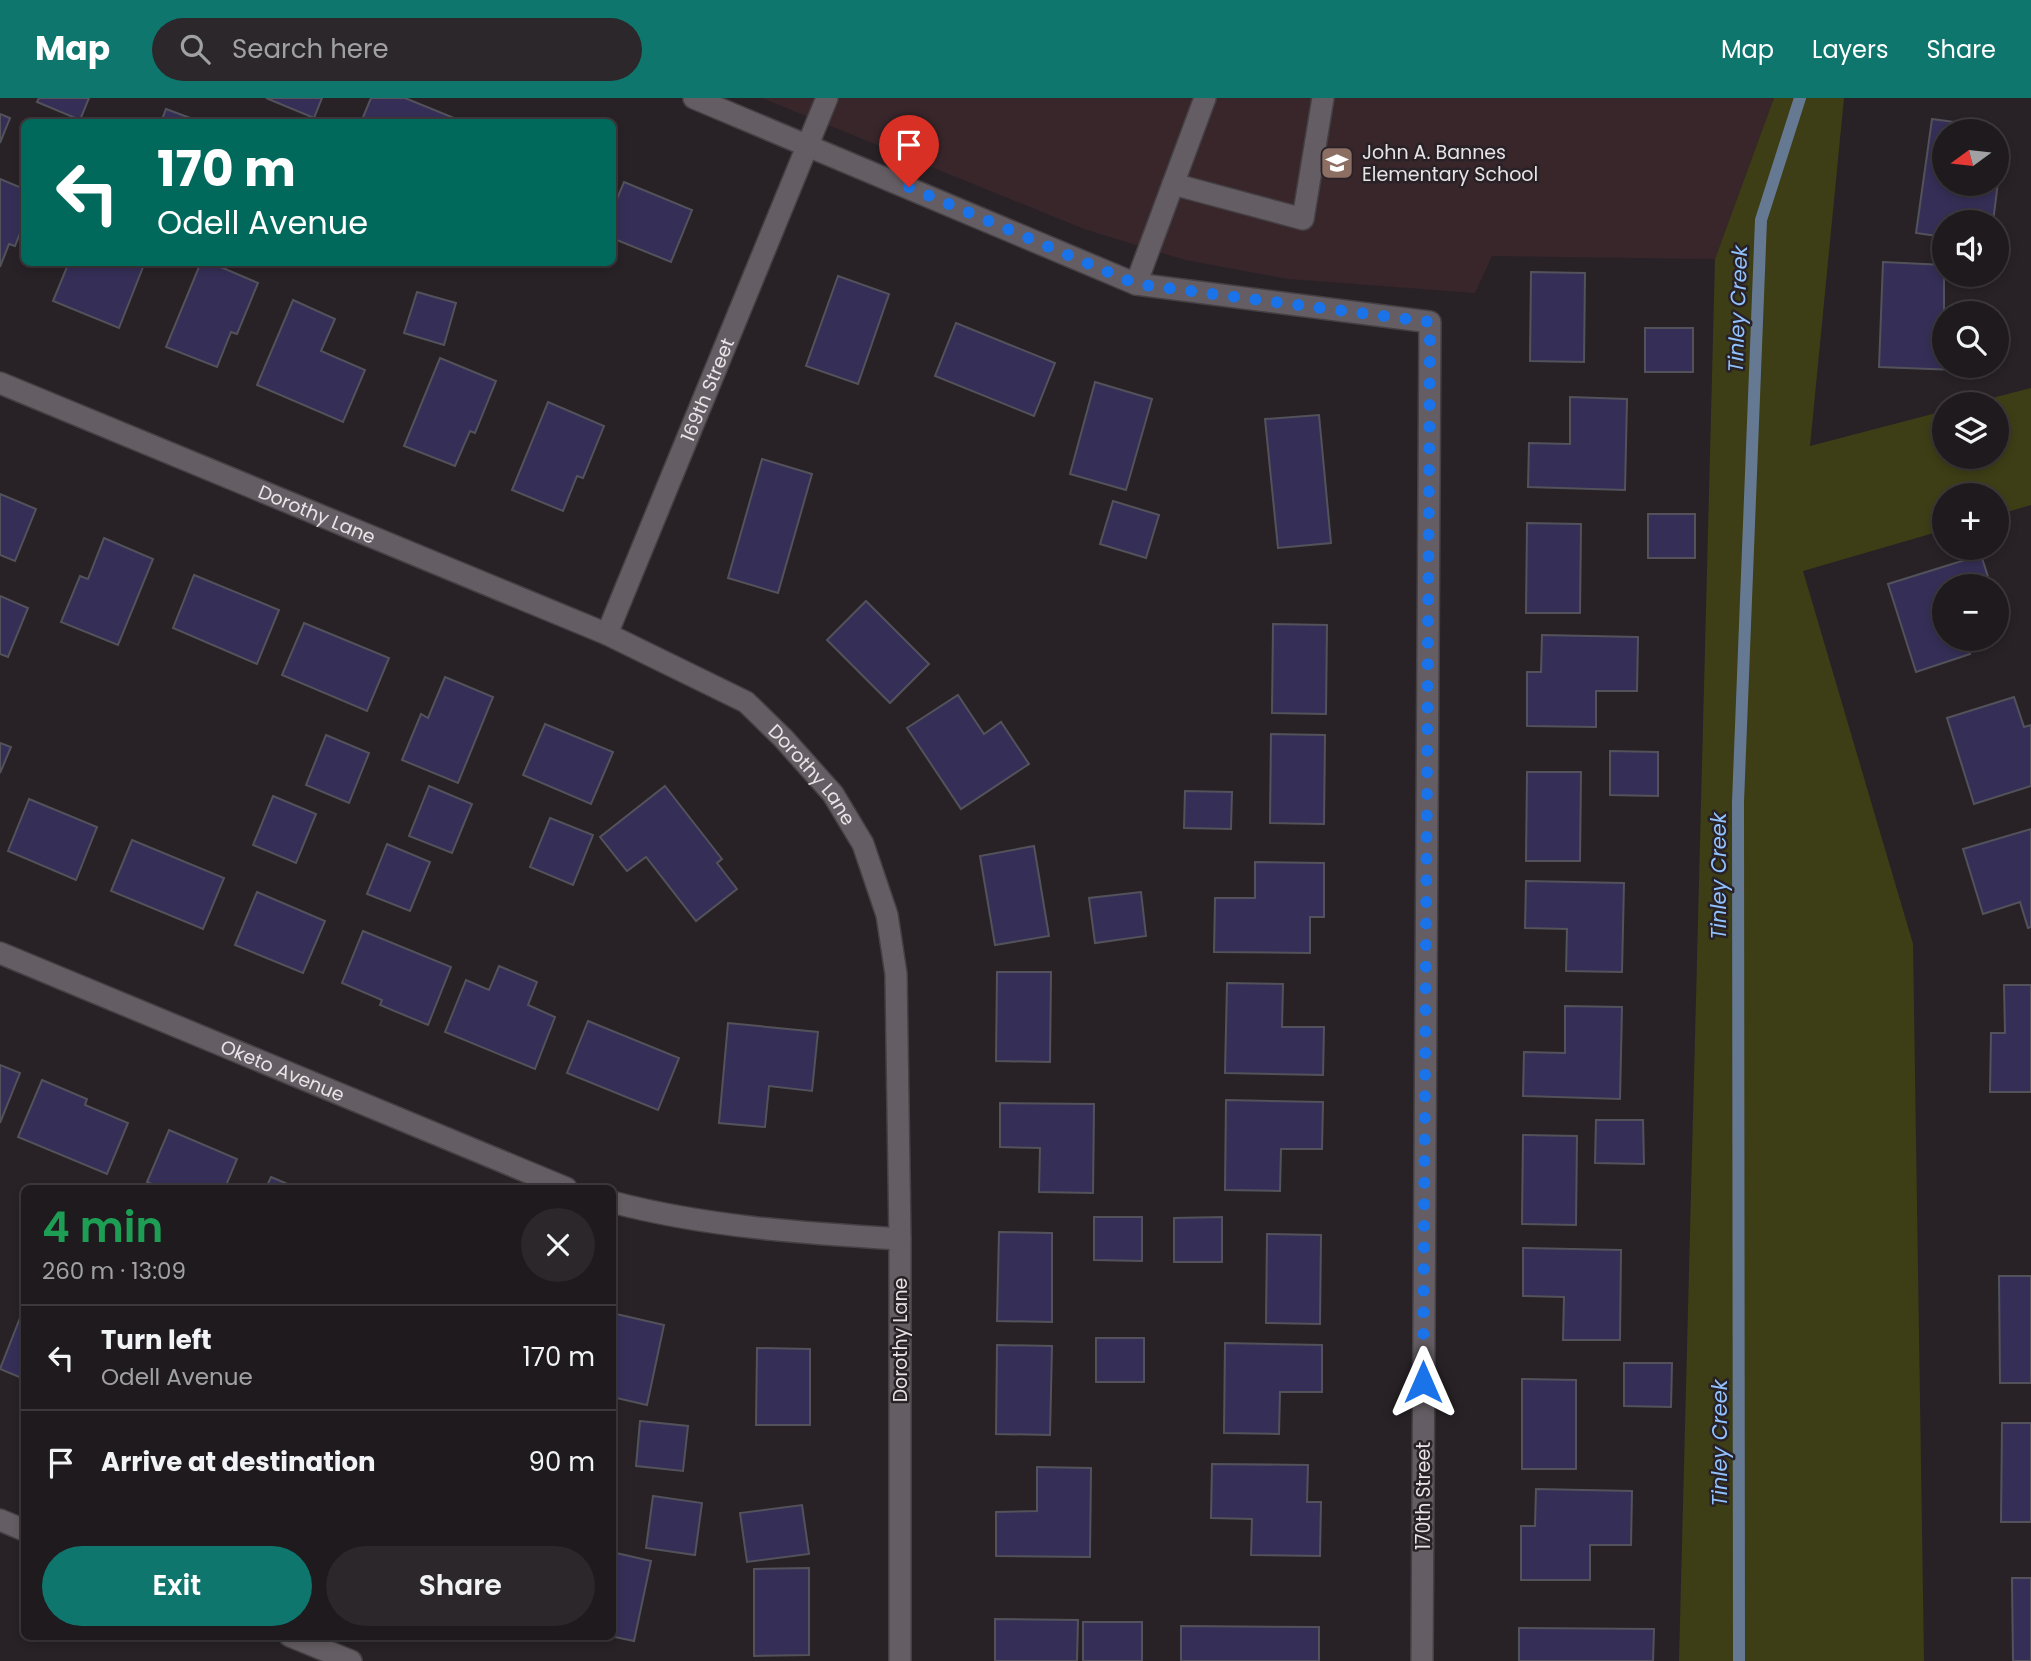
<!DOCTYPE html>
<meta charset="utf-8">
<style>
:root{--surface:#1e1a1d;--page:#2b272a;--text:#f1f3f6;--muted:#a1a1a4;--line:#3c383b;--accent:#0f766e}
body{margin:0;font-family:Poppins,sans-serif;background:var(--page);color:var(--text);height:100vh;display:flex;flex-direction:column;font-size:26px;white-space:nowrap}
*{box-sizing:border-box;margin:0}
p{font-size:23px;color:var(--muted)}
.icon{flex:none;width:38px;height:38px;fill:none;stroke:currentColor;stroke-width:2;stroke-linecap:round;stroke-linejoin:round}
.map{position:relative;flex:1;overflow:hidden}
.side{position:absolute;left:21px;top:1087px;width:595px;height:455px;display:flex;flex-direction:column;background:var(--surface);border-radius:10px;box-shadow:0 4px 10px #0003,0 0 0 2px var(--line)}
.side>*{flex:none}
.hud{position:absolute;left:21px;top:21px;width:595px;height:147px;border-radius:10px;box-shadow:0 4px 10px #0003,0 0 0 2px var(--line);background:#00695c;color:#fff;overflow:hidden}
.needle{width:46px;rotate:255deg}
.controls{position:absolute;left:1932px;top:21px;display:grid;gap:14px}
.controls a{display:grid;place-items:center;width:77px;height:77px;border-radius:50%;background:var(--surface);box-shadow:0 4px 10px #0003,0 0 0 2px var(--line);font-size:35px}
.pin{position:absolute;display:grid;place-items:center;width:60px;height:60px;color:#fff;margin:-72px -30px;border-radius:50% 50% 50% 0;rotate:-45deg;box-shadow:0 0 7px #0007}
.pin .icon{rotate:45deg}
.me{position:absolute;width:77px;margin:-38px;rotate:0deg;stroke-linejoin:round;filter:drop-shadow(0 0 5px #0008)}
.turn{display:flex;align-items:center;gap:24px;height:147px;padding:0 21px;font-size:32px}
.turn .icon{width:91px;height:91px;stroke-width:2.5}
.turn b{display:block;font-size:49px;line-height:60px}
.round{display:grid;place-items:center;flex:none;width:74px;height:74px;border-radius:37px;background:var(--page)}
.summary{display:flex;align-items:center;justify-content:space-between;height:119px;padding:0 21px}
h1{font-size:42px;font-weight:600;line-height:52px;color:#1e9e55}
.action{display:flex;gap:14px;margin-top:auto;padding:14px 21px}
.action a{flex:1;height:80px;border-radius:42px;background:var(--accent);color:#fff;font-size:28px;font-weight:600;line-height:80px;text-align:center}
.action a+a{background:var(--page);color:var(--text)}
ul{padding:0;list-style:none}
li{display:flex;align-items:center;gap:21px;height:105px;padding:0 21px;border-top:2px solid var(--line)}
li div{flex:1}
li b{display:block;font-size:26px}
li em{font-style:normal}
header{display:flex;align-items:center;gap:42px;box-sizing:border-box;height:98px;padding:0 35px;background:var(--accent);color:#fff}
header strong{font-size:33px}
nav{display:flex;gap:38px;margin-inline-start:auto;font-size:24px}
.search{width:490px;height:63px;background:var(--page);display:flex;align-items:center;gap:18px;box-sizing:border-box;padding:0 24px;border-radius:38px;color:var(--muted);font-size:26px}
.map>svg:first-child{display:block}
.education{fill:#38262b}
.green{fill:#3d3e16}
.lines{fill:none;stroke-linecap:round;stroke-linejoin:round}
.stream{stroke:#667992;stroke-width:12}
.building{fill:#352f57;stroke:#53525a;stroke-width:2}
.minor-casing{stroke:#444043;stroke-width:24}
.minor{stroke:#645d63;stroke-width:21}
.route{stroke:#1a73e8;stroke-width:12;stroke-dasharray:0 21.6}
.labels{text-anchor:middle;stroke-width:5;stroke-linejoin:round;paint-order:stroke}
.poi-label{font-size:19px;fill:#e7e3e6;stroke:#282227;text-anchor:start}
.street-label{font-size:19px;fill:#e7e3e6;stroke:#282227}
.water-label{font-size:21px;font-style:italic;fill:#92c2fd;stroke:#282227}
</style>
<header>
<strong>Map</strong>
<div class="search"><svg class="icon" aria-label="search" viewBox="0 0 24 24"><circle cx="10" cy="10" r="6"/><path d="M15 15l6 6"/></svg>Search here</div>
<nav><a>Map</a><a>Layers</a><a>Share</a></nav>
</header>
<div class="map">
<svg width="2031" height="1563" viewBox="0 0 2031 1563">
<rect width="100%" height="100%" fill="#282227"/>
<polygon class="education" points="762,0 1774,0 1715,161 1492,158 1475,195 1288,181 1185,162 1084,131"/>
<polygon class="green" points="1774,0 1844,0 1810,348 1944,313 1944,359 1997,359 1997,306 1969,306 2031,290 2031,407 1997,417 1997,397 1944,397 1944,432 1803,473 1913,846 1924,1563 1679,1563 1715,161"/>
<g class="lines">
<polyline class="stream" points="1739,1563 1738,704 1761,122 1800,0"/>
</g>
<g class="building">
<polygon points="39,0 89,0 80,22 37,4"/>
<polygon points="266,0 322,0 314,20"/>
<polygon points="371,0 405,0 459,22 458,24 361,24"/>
<polygon points="166,11 201,24 161,24"/>
<polygon points="0,16 10,20 0,45"/>
<polygon points="1932,21 1992,29 1991,33 1944,33 1944,86 1997,86 1998,84 1993,124 1944,124 1944,139 1916,135"/>
<polygon points="0,81 24,91 24,125 15,148 9,146 0,169"/>
<polygon points="624,84 692,112 671,164 612,140 612,113"/>
<polygon points="69,164 145,164 119,230 53,203"/>
<polygon points="201,164 209,164 258,185 237,236 231,234 217,269 166,249"/>
<polygon points="1883,164 1944,167 1944,268 1982,268 1982,273 1879,269"/>
<polygon points="1531,174 1585,175 1584,264 1530,263"/>
<polygon points="838,178 889,196 858,286 806,268"/>
<polygon points="417,194 456,205 444,247 404,235"/>
<polygon points="293,202 335,221 321,253 365,272 343,324 257,287"/>
<polygon points="956,225 1055,265 1034,318 935,278"/>
<rect x="1645" y="230" width="48" height="44"/>
<polygon points="440,260 496,283 475,335 470,333 455,368 404,348"/>
<polygon points="1095,284 1152,301 1126,392 1070,376"/>
<polygon points="1570,299 1627,301 1625,392 1528,389 1529,345 1570,346"/>
<polygon points="548,304 604,328 583,380 577,378 563,413 512,392"/>
<polygon points="1319,317 1331,445 1278,450 1265,321"/>
<polygon points="762,361 812,376 778,495 728,480"/>
<polygon points="0,396 36,411 15,463 0,457"/>
<polygon points="1113,403 1159,417 1146,460 1100,446"/>
<rect x="1648" y="416" width="47" height="44"/>
<polygon points="1527,425 1581,426 1580,515 1526,515"/>
<polygon points="104,440 153,461 118,547 61,524 80,478 88,481"/>
<polygon points="1981,457 1991,488 1944,488 1944,541 1965,541 1970,556 1916,574 1888,486"/>
<polygon points="194,477 279,512 257,566 173,530"/>
<polygon points="0,498 28,510 8,559 0,556"/>
<polygon points="866,503 929,566 890,605 827,542"/>
<polygon points="304,525 389,560 367,613 282,577"/>
<polygon points="1273,526 1327,527 1326,616 1272,615"/>
<polygon points="1542,537 1638,539 1637,593 1596,593 1596,629 1527,628 1527,574 1541,574"/>
<polygon points="445,579 493,599 458,685 402,662 421,616 428,620"/>
<polygon points="958,597 984,636 1001,624 1029,666 961,711 907,630"/>
<polygon points="2014,599 2024,629 2031,627 2031,688 1974,706 1947,620"/>
<polygon points="545,626 613,654 591,706 523,677"/>
<polygon points="1271,636 1325,637 1324,726 1270,725"/>
<polygon points="326,637 369,655 349,705 306,687"/>
<polygon points="0,645 11,649 0,675"/>
<polygon points="1610,653 1658,654 1658,698 1610,697"/>
<polygon points="1527,674 1581,674 1580,763 1526,763"/>
<polygon points="429,688 472,706 452,755 409,738"/>
<polygon points="665,688 722,761 717,765 737,791 696,823 646,759 627,773 600,739"/>
<polygon points="1185,693 1232,694 1231,731 1184,730"/>
<polygon points="273,698 316,716 296,765 253,747"/>
<polygon points="29,701 97,729 76,782 8,753"/>
<polygon points="550,720 593,737 573,787 530,769"/>
<polygon points="2031,731 2031,829 2028,830 2020,804 1983,816 1963,751"/>
<polygon points="132,742 224,780 203,831 111,793"/>
<polygon points="387,746 430,764 410,813 367,796"/>
<polygon points="1034,748 1049,838 995,847 980,758"/>
<polygon points="1255,764 1324,765 1324,819 1310,819 1310,855 1214,854 1215,800 1255,800"/>
<polygon points="1526,783 1624,785 1622,874 1566,873 1567,831 1525,830"/>
<polygon points="257,794 325,823 303,875 235,847"/>
<polygon points="1141,794 1146,838 1095,845 1089,800"/>
<polygon points="363,833 451,869 428,927 380,907 382,902 342,885"/>
<polygon points="499,868 537,884 528,907 555,919 535,971 445,934 466,882 489,892"/>
<polygon points="997,874 1051,874 1050,964 996,963"/>
<polygon points="1227,885 1283,886 1282,929 1324,929 1323,977 1225,975"/>
<polygon points="2004,887 2031,887 2031,994 1990,994 1991,935 2005,935"/>
<polygon points="1565,908 1622,909 1620,1001 1523,998 1524,954 1565,955"/>
<polygon points="588,923 679,960 658,1012 567,975"/>
<polygon points="728,925 818,934 812,993 769,988 765,1029 719,1025"/>
<polygon points="0,967 20,975 0,1025"/>
<polygon points="42,982 87,1001 85,1007 128,1025 107,1076 18,1039"/>
<polygon points="1226,1002 1323,1004 1322,1051 1281,1051 1280,1093 1225,1092"/>
<polygon points="1000,1005 1094,1006 1093,1095 1039,1094 1040,1050 1000,1049"/>
<polygon points="1596,1022 1643,1022 1644,1066 1595,1065"/>
<polygon points="169,1032 237,1061 225,1090 161,1090 147,1084"/>
<polygon points="1523,1037 1577,1038 1576,1127 1522,1126"/>
<polygon points="271,1079 297,1090 266,1090"/>
<polygon points="1094,1119 1142,1119 1142,1163 1094,1162"/>
<polygon points="1222,1119 1222,1164 1174,1164 1174,1120"/>
<polygon points="999,1134 1052,1135 1052,1224 997,1223"/>
<polygon points="1267,1136 1321,1137 1320,1226 1266,1225"/>
<polygon points="1523,1150 1621,1152 1620,1242 1563,1242 1564,1199 1523,1198"/>
<polygon points="1999,1178 2031,1178 2031,1285 2000,1285"/>
<polygon points="612,1215 664,1227 647,1307 612,1299"/>
<polygon points="20,1220 24,1222 24,1281 0,1271"/>
<rect x="1096" y="1240" width="48" height="44"/>
<polygon points="1225,1245 1322,1247 1322,1294 1280,1294 1279,1336 1224,1335"/>
<polygon points="997,1247 1052,1248 1050,1337 996,1336"/>
<polygon points="757,1250 810,1251 810,1327 756,1327"/>
<polygon points="1624,1265 1672,1265 1671,1309 1624,1308"/>
<polygon points="1522,1281 1576,1282 1576,1371 1522,1371"/>
<polygon points="640,1323 688,1328 683,1373 636,1368"/>
<polygon points="2002,1325 2031,1325 2031,1424 2001,1424"/>
<polygon points="1212,1366 1308,1367 1307,1404 1321,1404 1320,1458 1251,1457 1252,1421 1211,1420"/>
<polygon points="1037,1369 1091,1370 1090,1459 996,1458 996,1414 1037,1413"/>
<polygon points="1536,1391 1632,1393 1631,1447 1590,1447 1590,1482 1521,1482 1521,1428 1535,1428"/>
<polygon points="653,1398 702,1405 695,1457 646,1450"/>
<polygon points="802,1407 809,1456 747,1464 740,1415"/>
<polygon points="612,1454 651,1463 634,1543 610,1538 612,1538"/>
<polygon points="809,1470 809,1557 754,1558 754,1471"/>
<polygon points="2012,1480 2031,1480 2031,1563 2013,1563"/>
<polygon points="995,1521 1078,1522 1077,1563 995,1563"/>
<rect x="1083" y="1524" width="59" height="39"/>
<polygon points="1181,1528 1319,1529 1319,1563 1181,1563"/>
<polygon points="1519,1530 1654,1531 1653,1563 1519,1563"/>
</g>
<g class="lines">
<defs>
<g id="minor">
<polyline points="694,0 1136,186 1430,224 1422,1563"/>
<polyline points="1173,86 1303,121 1323,0"/>
<polyline points="1136,186 1205,0"/>
<path id="s1" d="M0,285l607,251 139,68 37,36 50,56 30,50 24,71 9,59 4,265v422"/>
<path id="s2" d="M607,536l220,-536"/>
<path id="s3" d="M0,855l566,235"/>
<path d="M612,1104c95,25 191,31 288,37"/>
<polyline points="0,1422 24,1432"/>
<polyline points="290,1538 351,1563"/>
</g>
</defs>
<use href="#minor" class="minor-casing"/>
<use href="#minor" class="minor"/>
</g>
<g class="lines">
<polyline class="route" points="909,89 1136,186 1430,224 1423,1284"/>
</g>
<defs>
<symbol id="school-square" viewBox="-11 -11 22 22"><rect x="-9" y="-9" width="18" height="18" rx="4" fill="#8d6e63" stroke="#282227"/><path d="M0-5L7-2L0 1L-7-2ZM-4 1L0 2.5L4 1V4Q0 6-4 4Z" fill="#fff"/></symbol>
</defs>
<g fill-rule="evenodd">
<use href="#school-square" x="1318" y="46" width="38" height="38"/>
</g>
<g class="labels">
<g class="poi-label">
<text x="1362" y="61">John A. Bannes<tspan x="1362" dy="22">Elementary School</tspan></text>
</g>
<g class="street-label">
<text dy="7" stroke="none"><textPath href="#s2" startOffset="264">169th Street</textPath></text>
<text dy="7" stroke="none"><textPath href="#s1" startOffset="343">Dorothy Lane</textPath></text>
<text dy="7" stroke="none"><textPath href="#s1" startOffset="910">Dorothy Lane</textPath></text>
<text dy="7" stroke="none"><textPath href="#s3" startOffset="306">Oketo Avenue</textPath></text>
<text transform="translate(900 1242) rotate(-90)" y="7">Dorothy Lane</text>
<text transform="translate(1423 1398) rotate(-90)" y="7">170th Street</text>
</g>
<g class="water-label">
<text transform="translate(1738 211) rotate(-88)" y="7">Tinley Creek</text>
<text transform="translate(1719 778) rotate(-90)" y="7">Tinley Creek</text>
<text transform="translate(1720 1345) rotate(-90)" y="7">Tinley Creek</text>
</g>
</g>
</svg>
<div class="controls">
<a><svg class="needle" viewBox="-14 -14 28 28"><path d="M0-13l5 13h-10z" fill="#e53935"/><path d="M0 13l5-13h-10z" fill="#a1a1a4"/></svg></a>
<a><svg class="icon" aria-label="sound" viewBox="0 0 24 24"><path d="M4 9h4l5-4v14l-5-4H4zM17 9q2 3 0 6"/></svg></a>
<a><svg class="icon" aria-label="search" viewBox="0 0 24 24"><circle cx="10" cy="10" r="6"/><path d="M15 15l6 6"/></svg></a>
<a><svg class="icon" aria-label="layers" viewBox="0 0 24 24"><path d="M12 4l9 5-9 5-9-5zM3 14l9 5 9-5"/></svg></a>
<a>+</a>
<a>−</a>
</div>
<div class="pin" style="left:909px;top:89px;background:#d93025"><svg class="icon" aria-label="arrive" viewBox="0 0 24 24"><path d="M6 21V4h12l-3 4 3 4H6"/></svg></div>
<svg class="me" style="left:1423px;top:1284px" viewBox="-20 -20 40 40"><path d="M0-17L14 15 0 8-14 15z" fill="#1a73e8" stroke="#fff" stroke-width="4"/></svg>
<div class="hud">
<div class="turn"><svg class="icon" aria-label="left" viewBox="0 0 24 24"><path d="M17 20v-9H6M10 6l-5 5 5 5"/></svg><div><b>170 m</b>Odell Avenue</div></div>
</div>
<section class="side">
<div class="summary"><div><h1>4 min</h1><p>260 m · 13:09</p></div><a class="round"><svg class="icon" aria-label="close" viewBox="0 0 24 24"><path d="M6 6l12 12M18 6L6 18"/></svg></a></div>
<ul>
<li><svg class="icon" aria-label="left" viewBox="0 0 24 24"><path d="M17 20v-9H6M10 6l-5 5 5 5"/></svg><div><b>Turn left</b><p>Odell Avenue</p></div><em>170 m</em></li>
<li><svg class="icon" aria-label="arrive" viewBox="0 0 24 24"><path d="M6 21V4h12l-3 4 3 4H6"/></svg><div><b>Arrive at destination</b></div><em>90 m</em></li>
</ul>
<div class="action"><a>Exit</a><a>Share</a></div>
</section>
</div>
